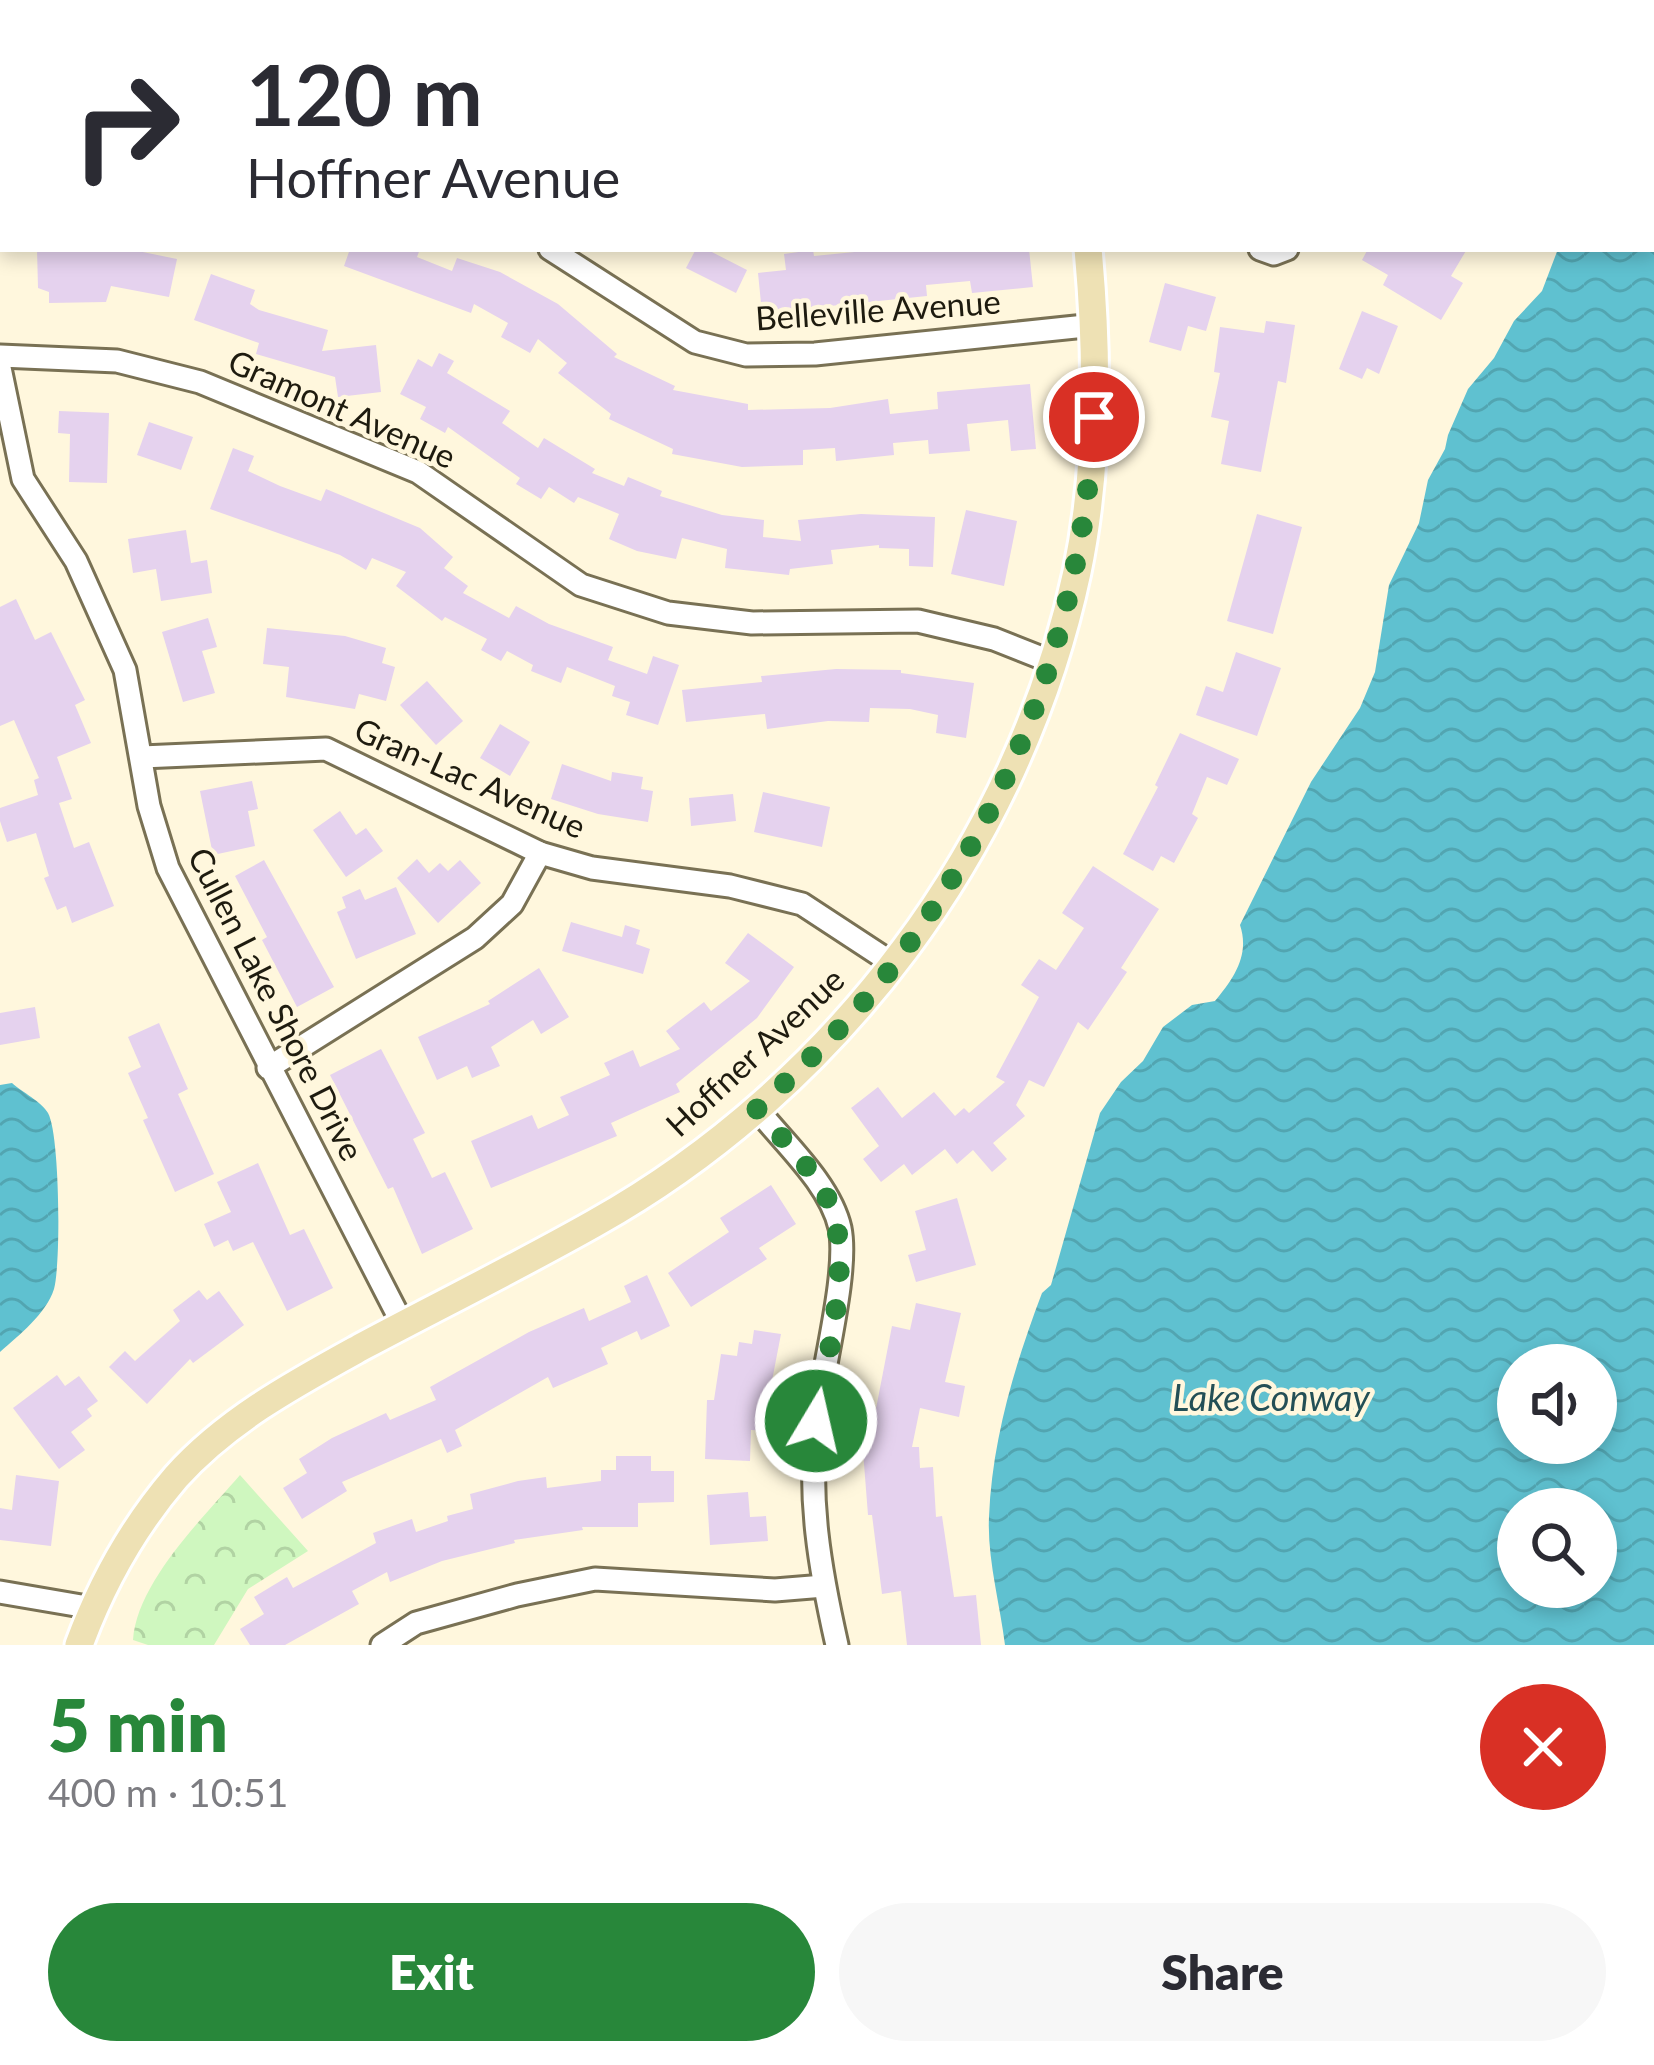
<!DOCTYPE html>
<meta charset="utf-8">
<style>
:root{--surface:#fff;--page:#f7f7f7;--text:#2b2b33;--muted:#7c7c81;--accent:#28873a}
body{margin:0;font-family:Lato,sans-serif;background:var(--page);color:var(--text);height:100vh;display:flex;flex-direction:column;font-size:45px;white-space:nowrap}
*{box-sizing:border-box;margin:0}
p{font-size:39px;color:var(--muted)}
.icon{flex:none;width:66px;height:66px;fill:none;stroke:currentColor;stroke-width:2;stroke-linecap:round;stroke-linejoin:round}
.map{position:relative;height:1645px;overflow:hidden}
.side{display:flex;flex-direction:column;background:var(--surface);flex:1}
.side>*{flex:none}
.guide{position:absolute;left:0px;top:0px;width:1656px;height:252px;box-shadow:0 6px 18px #0003;background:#fff;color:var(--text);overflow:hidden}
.controls{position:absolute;left:1497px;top:1344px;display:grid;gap:24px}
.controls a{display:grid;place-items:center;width:120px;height:120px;border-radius:50%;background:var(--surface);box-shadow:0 6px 18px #0003;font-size:60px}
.pin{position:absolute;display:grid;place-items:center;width:102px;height:102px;color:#fff;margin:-51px;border:6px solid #fff;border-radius:50%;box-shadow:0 3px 12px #0007}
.me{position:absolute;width:132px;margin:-66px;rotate:9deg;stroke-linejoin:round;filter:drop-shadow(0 0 9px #0008)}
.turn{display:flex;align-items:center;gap:42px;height:252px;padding:0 48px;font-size:54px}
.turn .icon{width:156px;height:156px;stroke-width:2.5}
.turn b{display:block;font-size:84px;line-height:102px}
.round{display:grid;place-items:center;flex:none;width:126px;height:126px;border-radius:63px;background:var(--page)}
.head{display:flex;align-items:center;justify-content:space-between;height:204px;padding:0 48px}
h1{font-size:72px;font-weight:800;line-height:90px;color:var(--accent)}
.action{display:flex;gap:24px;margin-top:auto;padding:24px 48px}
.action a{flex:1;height:138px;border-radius:72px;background:var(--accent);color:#fff;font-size:48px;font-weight:800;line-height:138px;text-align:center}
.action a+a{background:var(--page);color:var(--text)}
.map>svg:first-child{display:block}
.park{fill:url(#park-crowns)}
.water{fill:url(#water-waves);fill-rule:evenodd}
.building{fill:#e5d2ee}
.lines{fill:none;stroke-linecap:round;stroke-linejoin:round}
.minor-casing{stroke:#797154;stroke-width:27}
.major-casing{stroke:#fff;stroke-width:33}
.minor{stroke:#fff;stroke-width:21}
.major{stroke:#eee1b4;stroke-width:27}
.route{stroke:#28873a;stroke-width:21;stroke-dasharray:0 37.8}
.labels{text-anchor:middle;stroke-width:9;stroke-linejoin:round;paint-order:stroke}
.street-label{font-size:33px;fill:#1e1b0f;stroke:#fff7dd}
.water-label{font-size:36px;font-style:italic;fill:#234f56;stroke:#fff7dd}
</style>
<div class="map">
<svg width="1654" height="1645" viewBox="0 0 1654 1645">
<defs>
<pattern id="park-crowns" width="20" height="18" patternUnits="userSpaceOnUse" patternTransform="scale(3)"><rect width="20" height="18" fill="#cff7bf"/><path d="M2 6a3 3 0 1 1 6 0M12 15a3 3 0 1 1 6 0" fill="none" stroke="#b1d3a3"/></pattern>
<pattern id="water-waves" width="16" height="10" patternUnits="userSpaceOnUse" patternTransform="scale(3)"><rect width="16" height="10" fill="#5fc1d0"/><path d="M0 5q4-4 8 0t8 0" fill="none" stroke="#52a5b1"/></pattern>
</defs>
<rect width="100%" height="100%" fill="#fff7dd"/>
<path class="park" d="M240,1475l68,76 -60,38 -34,56h-66l-15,-5c4,-58 70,-122 107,-165z"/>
<g class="water">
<path d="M1654,123v1522h-649c-5,-41 -18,-87 -16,-128 3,-77 26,-153 53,-224l9,-8 49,-172 21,-31 22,-21 20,-34 29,-22 23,-4c19,-23 35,-46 25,-76l71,-143 49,-74 15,-36 14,-87 30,-62 9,-43 17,-31 3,-14 20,-46 26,-31 20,-37 28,-30 16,-42h95zM1518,1365h78v78h-78zM1518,1509h78v78h-78z"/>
<path d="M12,1083c10,9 30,19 36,30 12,21 13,151 6,176 -8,25 -35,46 -54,63v-267z"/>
</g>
<g class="building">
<polygon points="37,249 128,249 177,259 169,297 111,286 106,302 49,303 49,292 38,288"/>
<polygon points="350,249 420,249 417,257 452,271 457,258 500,272 558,304 617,354 614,357 675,386 673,390 748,404 748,410 830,408 888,399 890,414 938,409 937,392 1030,384 1036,449 1011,451 1008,420 967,424 970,451 929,454 928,440 893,443 894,455 836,461 835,448 803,450 803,465 742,467 672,454 673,449 609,419 611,414 558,373 567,363 538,339 530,353 501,337 508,323 474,304 471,313 344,266"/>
<polygon points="696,249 706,249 747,270 736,293 686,268"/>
<polygon points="885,249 1029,249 1033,287 972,293 970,281 926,285 927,296 762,313 758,273 786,270 784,254 813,250 814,256"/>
<polygon points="1368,249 1467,249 1451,276 1463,283 1441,320 1383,285 1388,275 1362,260"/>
<polygon points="211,274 255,290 250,304 259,310 328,330 322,351 376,345 381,392 338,397 335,377 256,354 259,343 194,320"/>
<polygon points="1165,283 1216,297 1206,331 1188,326 1181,351 1149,342"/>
<polygon points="1362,311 1398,326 1379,374 1367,368 1362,379 1339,369"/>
<polygon points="1266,321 1295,325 1286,383 1278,381 1261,472 1221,464 1229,421 1211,417 1220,373 1214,372 1220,327 1264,333"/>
<polygon points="439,353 454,361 447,373 510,411 502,423 538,448 544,438 595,469 592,473 624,486 628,477 662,491 660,496 722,515 764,520 763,537 801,541 798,520 861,514 935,517 933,567 909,566 909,549 879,548 879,545 831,550 833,564 790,569 789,575 725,568 727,549 682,538 676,559 637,551 609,539 619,514 578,497 574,503 549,487 541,499 516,484 520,478 448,427 445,433 420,419 426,407 400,394 418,359 432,367"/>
<polygon points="59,411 109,413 107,483 69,482 70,434 58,433"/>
<polygon points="149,422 193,437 181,470 137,455"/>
<polygon points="233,448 254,456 248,471 280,486 321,501 326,489 420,528 453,557 444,568 468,586 463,593 509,618 516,606 549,624 613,647 608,660 647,674 653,656 679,665 658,725 626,715 630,702 612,696 615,686 567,667 561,683 531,671 533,665 507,651 501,661 481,650 487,639 445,617 442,621 396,586 406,572 372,558 366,570 340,555 210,509"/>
<polygon points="966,510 1017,521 1004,586 951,574"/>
<polygon points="1257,514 1302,527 1273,634 1227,621"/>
<polygon points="186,530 191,563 207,560 212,593 161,601 156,569 133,573 128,539"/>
<polygon points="16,599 35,640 51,632 85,700 75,705 91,743 57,757 72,799 59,803 74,848 89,842 114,906 72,923 66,906 57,910 44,878 49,876 36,833 7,842 0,821 0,808 38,795 34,780 39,778 14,720 0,726 0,607"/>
<polygon points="208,618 217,647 202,651 215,693 183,702 162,632"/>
<polygon points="267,628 345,636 386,648 382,663 395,667 386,701 359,694 355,709 286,697 289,667 263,664"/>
<polygon points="1236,652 1281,668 1257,736 1196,715 1206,686 1223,692"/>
<polygon points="836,669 901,670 901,673 974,683 966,738 936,733 938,715 910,709 870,708 869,722 828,721 767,729 765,714 686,722 682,690 762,682 761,676"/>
<polygon points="427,681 463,721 436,745 400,705"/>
<polygon points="500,724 530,742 510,776 480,758"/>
<polygon points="1180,733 1239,759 1227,785 1207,777 1192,814 1198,818 1174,863 1161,856 1153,871 1123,854 1158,787 1155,785"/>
<polygon points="562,764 611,781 612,772 643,777 641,789 653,791 648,822 598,814 551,799"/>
<polygon points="252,781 258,809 248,811 255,846 213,855 200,791"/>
<polygon points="763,792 830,807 822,847 754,832"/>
<polygon points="733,794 736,821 691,826 689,798"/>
<polygon points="340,811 356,835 366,828 383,851 346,877 313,830"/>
<polygon points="417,859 429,873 440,863 448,871 460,860 481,883 438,923 397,878"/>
<polygon points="264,860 334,987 297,1007 262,940 267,937 235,876"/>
<polygon points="1093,866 1159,909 1121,968 1127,972 1088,1030 1078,1022 1044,1087 1029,1080 1016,1105 1025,1116 993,1143 1007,1159 992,1172 973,1150 957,1164 945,1149 912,1175 904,1164 881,1182 863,1159 879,1146 851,1108 878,1087 902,1118 934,1092 955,1116 964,1108 969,1113 1005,1082 996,1077 1039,997 1021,985 1039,959 1056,970 1084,928 1062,913"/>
<polygon points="396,887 416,934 356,959 337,912 346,908 342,897 360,889 365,900"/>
<polygon points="571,922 622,937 625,925 640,930 636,944 650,949 643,974 562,951"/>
<polygon points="748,933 794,967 757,1018 676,1084 680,1092 611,1123 617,1136 491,1188 471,1141 532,1115 538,1129 569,1115 560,1097 610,1075 604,1063 633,1050 640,1067 680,1049 666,1031 704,1002 711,1011 750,981 725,963"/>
<polygon points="539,968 569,1017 541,1034 533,1020 491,1047 500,1066 472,1078 467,1066 437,1080 418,1037 490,1004 488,1001"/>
<polygon points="35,1007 40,1038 0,1045 0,1013"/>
<polygon points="159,1023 188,1089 178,1094 214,1174 175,1192 143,1120 148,1118 128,1073 141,1067 128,1037"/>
<polygon points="381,1049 425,1133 413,1139 432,1178 445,1172 473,1229 422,1254 393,1187 388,1189 330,1075"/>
<polygon points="258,1163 290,1235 304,1229 333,1288 287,1311 253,1242 233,1251 228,1240 214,1247 204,1224 231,1212 217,1182"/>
<polygon points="771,1185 796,1224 759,1248 767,1259 691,1307 668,1273 729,1232 720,1218"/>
<polygon points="957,1198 976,1265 916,1282 908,1255 926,1250 915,1211"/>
<polygon points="647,1275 670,1326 641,1340 637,1331 601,1348 608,1364 553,1388 548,1377 455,1430 462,1446 447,1453 441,1439 342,1482 347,1491 302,1519 283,1488 307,1473 299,1459 332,1438 386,1413 390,1420 436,1400 430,1387 529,1332 584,1308 589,1321 631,1302 624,1286"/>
<polygon points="199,1290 207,1300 219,1291 244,1325 193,1363 190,1359 147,1404 109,1367 125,1351 135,1361 180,1321 173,1310"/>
<polygon points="916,1303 961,1313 945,1382 965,1386 959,1417 920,1408 912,1447 919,1447 920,1468 933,1467 936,1517 942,1516 954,1597 976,1595 981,1645 907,1645 901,1591 882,1594 872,1515 868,1515 863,1451 868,1450 892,1326 910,1330"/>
<polygon points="754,1330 781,1334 770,1391 769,1431 751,1430 750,1461 705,1459 707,1400 714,1400 721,1354 737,1356 739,1342 752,1344"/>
<polygon points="57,1375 65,1386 79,1376 98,1401 87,1409 92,1416 71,1432 85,1450 59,1469 13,1408"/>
<polygon points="616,1456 651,1456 651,1471 674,1471 674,1502 638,1503 638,1527 582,1527 583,1530 514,1540 515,1543 442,1561 390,1582 387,1572 352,1591 359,1604 285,1645 250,1645 240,1629 264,1614 254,1597 287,1577 293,1588 376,1543 373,1533 412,1519 416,1532 448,1521 447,1516 473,1509 470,1494 518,1481 546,1477 547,1488 601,1481 601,1470 616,1470"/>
<polygon points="16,1475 59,1481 51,1546 0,1540 0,1508 12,1510"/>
<polygon points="748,1492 750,1517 766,1516 768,1541 710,1545 707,1495"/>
</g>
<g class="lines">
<defs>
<g id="minor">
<polyline points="60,3 60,0"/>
<polyline points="341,3 343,0"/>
<polyline points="0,223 3,216"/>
<polyline points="550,249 695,342 746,355 815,354 1095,325"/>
<polyline points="1260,249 1274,254 1287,249"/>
<polyline points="0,356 117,361 200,382 418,472 581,585 668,613 752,623 918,621 994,639 1052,662"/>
<polyline points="0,368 23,479 76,561 125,670 149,806 168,868 403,1325"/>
<polyline points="142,757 326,749 540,853 592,868 730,886 802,904 895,965"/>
<polyline points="268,1068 475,938 512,904 540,853"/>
<path d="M757,1109c28,35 73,75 83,119 9,44 -18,142 -23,191 -10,77 3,151 20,226"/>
<polyline points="0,1592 93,1608"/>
<polyline points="382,1645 416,1623 517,1595 595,1579 775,1590 824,1586"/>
</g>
<g id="major">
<polyline points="1061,0 1061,3"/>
<path d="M79,1645c22,-60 55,-119 97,-168 52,-58 122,-95 189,-132 77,-41 154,-79 230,-122 242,-136 424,-378 482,-651 22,-106 21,-216 11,-323"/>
</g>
</defs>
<use href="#minor" class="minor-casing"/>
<use href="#major" class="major-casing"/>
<use href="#minor" class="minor"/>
<use href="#major" class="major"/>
</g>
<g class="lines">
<path class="route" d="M816,1421c10,-61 40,-167 11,-223 -16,-32 -47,-61 -70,-89 49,-46 99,-93 139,-147 120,-162 187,-343 198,-545"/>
</g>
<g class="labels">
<g class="street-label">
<text transform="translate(878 310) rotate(-4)" y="12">Belleville Avenue</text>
<text transform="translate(342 409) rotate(24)" y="12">Gramont Avenue</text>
<text transform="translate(470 778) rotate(24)" y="12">Gran-Lac Avenue</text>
<text transform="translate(276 1004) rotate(63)" y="12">Cullen Lake Shore Drive</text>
<text transform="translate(755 1052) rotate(-43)" y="12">Hoffner Avenue</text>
</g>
<g class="water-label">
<text x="1271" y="1411">Lake Conway</text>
</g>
</g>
</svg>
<div class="controls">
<a><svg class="icon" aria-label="sound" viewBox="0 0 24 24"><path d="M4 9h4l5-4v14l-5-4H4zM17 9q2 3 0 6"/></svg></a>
<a><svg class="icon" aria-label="search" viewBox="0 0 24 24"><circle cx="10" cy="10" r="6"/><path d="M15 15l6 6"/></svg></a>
</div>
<div class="pin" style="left:1094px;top:417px;background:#d93025"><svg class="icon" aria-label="arrive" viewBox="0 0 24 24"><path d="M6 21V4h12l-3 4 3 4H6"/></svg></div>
<svg class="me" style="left:816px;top:1421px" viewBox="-20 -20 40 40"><circle r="17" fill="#28873a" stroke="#fff" stroke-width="3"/><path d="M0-11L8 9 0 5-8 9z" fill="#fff"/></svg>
<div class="guide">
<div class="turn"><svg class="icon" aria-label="right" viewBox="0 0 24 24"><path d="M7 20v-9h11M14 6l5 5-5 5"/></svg><div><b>120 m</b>Hoffner Avenue</div></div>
</div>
</div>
<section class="side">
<div class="head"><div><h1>5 min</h1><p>400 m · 10:51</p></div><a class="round" style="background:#d93025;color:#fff"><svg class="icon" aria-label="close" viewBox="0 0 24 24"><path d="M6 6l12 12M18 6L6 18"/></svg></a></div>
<div class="action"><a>Exit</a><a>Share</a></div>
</section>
